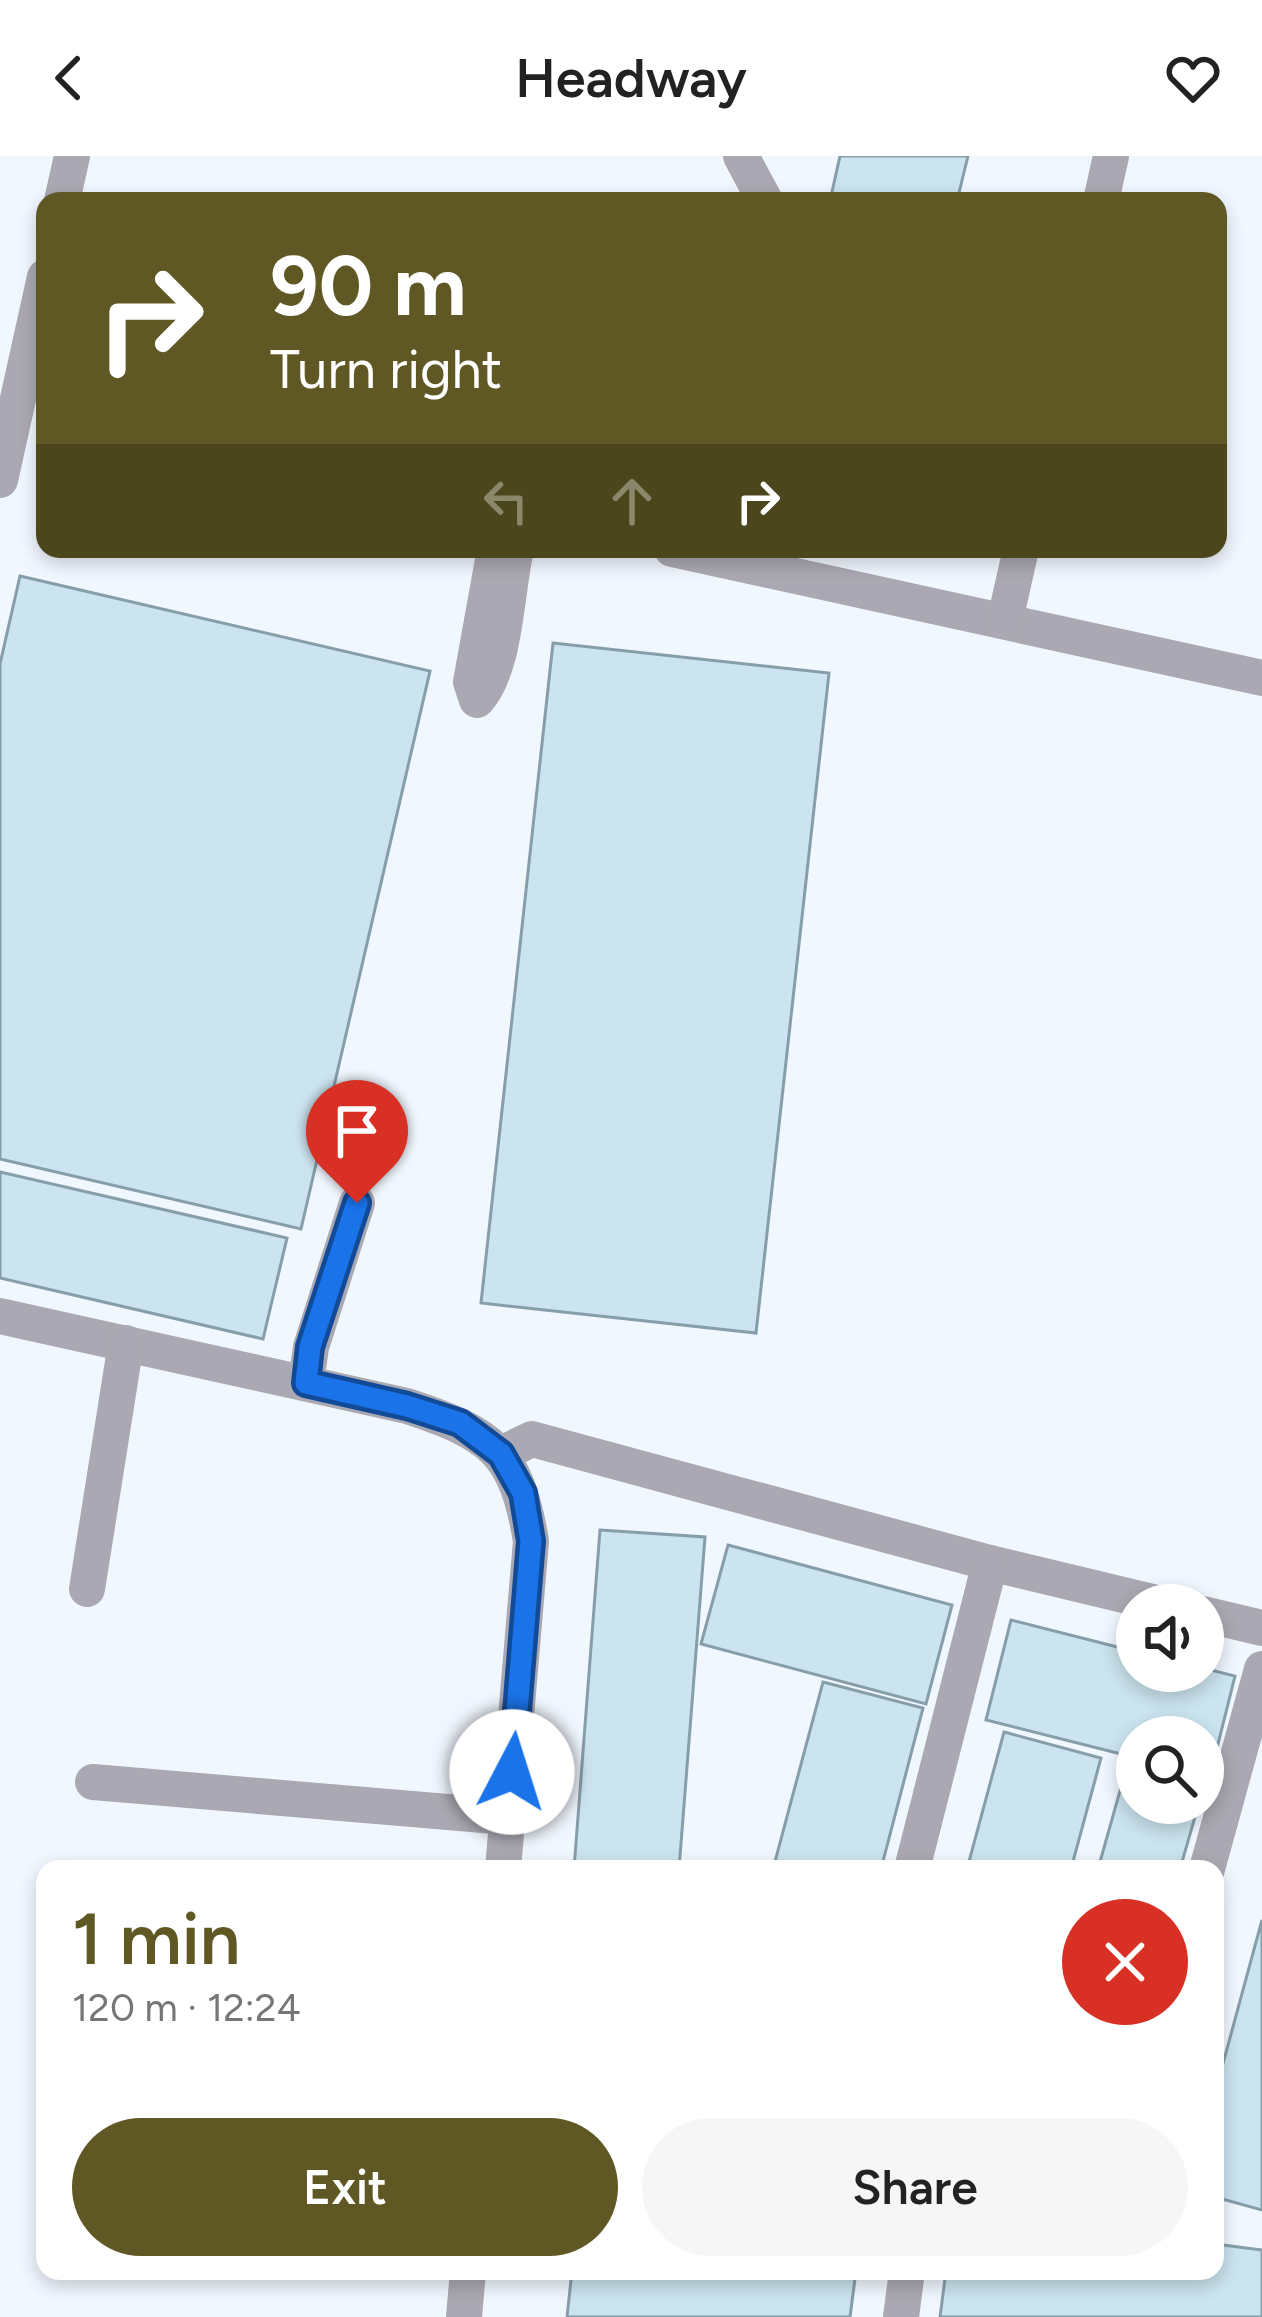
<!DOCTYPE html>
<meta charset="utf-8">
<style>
:root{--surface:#fff;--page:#f6f6f6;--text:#222;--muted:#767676;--accent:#605824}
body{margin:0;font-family:Figtree,sans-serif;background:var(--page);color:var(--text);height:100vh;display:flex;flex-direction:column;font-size:45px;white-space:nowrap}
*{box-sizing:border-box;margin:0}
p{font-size:39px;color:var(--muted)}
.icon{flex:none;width:66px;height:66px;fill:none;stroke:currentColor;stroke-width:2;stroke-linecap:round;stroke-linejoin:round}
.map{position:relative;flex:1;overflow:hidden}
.drawer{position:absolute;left:36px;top:1704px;width:1188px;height:420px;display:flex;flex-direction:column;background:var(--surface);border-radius:24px;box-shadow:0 6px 18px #0003}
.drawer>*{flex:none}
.guide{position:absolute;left:36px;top:36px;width:1191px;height:366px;border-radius:24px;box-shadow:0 6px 18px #0003;background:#605824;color:#fff;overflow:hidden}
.buttons{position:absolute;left:1116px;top:1428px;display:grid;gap:24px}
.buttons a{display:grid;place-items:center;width:108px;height:108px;border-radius:50%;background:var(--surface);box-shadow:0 6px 18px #0003;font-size:60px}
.pin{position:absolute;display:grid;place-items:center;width:102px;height:102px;color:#fff;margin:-123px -51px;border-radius:50% 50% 50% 0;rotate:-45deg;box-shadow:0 0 12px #0007}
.pin .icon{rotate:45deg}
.me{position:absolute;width:132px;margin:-66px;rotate:5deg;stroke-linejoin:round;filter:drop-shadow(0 0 9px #0008)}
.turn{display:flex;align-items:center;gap:42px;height:252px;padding:0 36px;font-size:54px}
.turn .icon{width:156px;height:156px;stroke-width:2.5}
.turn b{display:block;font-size:84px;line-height:102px}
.lanes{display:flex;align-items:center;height:114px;padding:0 36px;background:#0003;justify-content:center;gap:60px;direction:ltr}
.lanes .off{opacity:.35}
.round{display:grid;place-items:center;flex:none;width:126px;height:126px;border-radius:63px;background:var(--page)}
.overview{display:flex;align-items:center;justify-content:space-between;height:204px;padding:0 36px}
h1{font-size:72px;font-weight:600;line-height:90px;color:var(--accent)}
.primary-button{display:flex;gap:24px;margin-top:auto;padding:24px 36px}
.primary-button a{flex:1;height:138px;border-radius:72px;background:var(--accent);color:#fff;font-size:48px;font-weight:600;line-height:138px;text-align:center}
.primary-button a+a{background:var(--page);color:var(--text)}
header{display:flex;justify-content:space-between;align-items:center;height:156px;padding:0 36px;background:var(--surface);font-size:54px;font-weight:600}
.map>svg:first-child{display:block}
.building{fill:#cbe4ef;stroke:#869ea9;stroke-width:3}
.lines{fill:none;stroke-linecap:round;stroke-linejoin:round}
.minor{stroke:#aaa9b3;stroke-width:36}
.route-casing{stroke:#114b97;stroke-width:30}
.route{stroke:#1a73e8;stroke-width:21}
</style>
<header><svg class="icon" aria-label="back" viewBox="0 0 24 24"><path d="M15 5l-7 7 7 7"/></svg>Headway<svg class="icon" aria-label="heart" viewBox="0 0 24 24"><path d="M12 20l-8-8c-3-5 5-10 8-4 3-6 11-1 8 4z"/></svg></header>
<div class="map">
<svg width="1262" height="2161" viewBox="0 0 1262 2161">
<rect width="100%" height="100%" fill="#f1f7ff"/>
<g class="building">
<polygon points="840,0 968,0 957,45 830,45"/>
<polygon points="20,420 430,515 301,1073 0,1003 0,508"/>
<polygon points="553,487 829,517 756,1177 481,1147"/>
<polygon points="0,1016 287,1082 263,1183 0,1122"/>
<polygon points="600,1374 705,1381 679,1713 574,1713"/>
<polygon points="728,1389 952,1449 926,1548 701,1488"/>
<polygon points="1011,1464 1137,1496 1137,1515 1203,1512 1235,1520 1210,1620 1203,1619 1203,1581 1137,1581 1137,1602 986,1564"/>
<polygon points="823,1526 923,1552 881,1713 773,1713"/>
<polygon points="1004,1576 1101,1602 1071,1713 967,1713"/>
<polygon points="1127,1610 1137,1613 1137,1647 1199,1647 1180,1713 1098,1713"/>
<polygon points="1262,1764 1262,2054 1215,2041 1215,1937"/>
<polygon points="1215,2088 1262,2094 1262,2161 940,2161 946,2115 1215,2115"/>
<polygon points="572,2115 856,2115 850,2161 567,2161"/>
</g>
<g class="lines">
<g class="minor">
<polyline points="741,0 765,45"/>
<polyline points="62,45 72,0"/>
<polyline points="1101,45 1111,0"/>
<polyline points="0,324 45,121"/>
<path d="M495,393l-24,133 6,18c29,-32 29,-108 39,-151"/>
<polyline points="672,393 1262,522"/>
<polyline points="1005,464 1021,393"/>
<path d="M0,1160l407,90c85,28 109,45 124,135l-28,328"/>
<polyline points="306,1227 311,1191 357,1047"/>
<polyline points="501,1298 532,1283 990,1407 1165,1449"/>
<polyline points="87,1433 126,1187"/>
<polyline points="1203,1458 1262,1472"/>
<polyline points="93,1626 507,1661"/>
<polyline points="912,1713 990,1407"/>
<polyline points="1207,1713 1262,1513"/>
<polyline points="464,2161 468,2115"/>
<polyline points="901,2161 907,2115"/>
</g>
</g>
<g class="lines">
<defs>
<polyline id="route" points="357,1047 310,1191 306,1227 407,1250 460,1267 501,1298 523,1337 531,1385 512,1616"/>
</defs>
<use href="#route" class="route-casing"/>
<use href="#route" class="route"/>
</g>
</svg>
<div class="buttons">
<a><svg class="icon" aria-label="sound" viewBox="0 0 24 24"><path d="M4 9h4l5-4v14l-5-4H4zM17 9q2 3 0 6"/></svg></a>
<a><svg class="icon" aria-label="search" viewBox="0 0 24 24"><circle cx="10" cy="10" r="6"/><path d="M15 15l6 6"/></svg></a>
</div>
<div class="pin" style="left:357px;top:1047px;background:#d93025"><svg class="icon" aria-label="arrive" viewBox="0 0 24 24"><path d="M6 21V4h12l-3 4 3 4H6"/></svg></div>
<svg class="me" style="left:512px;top:1616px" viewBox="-20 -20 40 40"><circle r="19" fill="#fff"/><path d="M0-13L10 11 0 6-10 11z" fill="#1a73e8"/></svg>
<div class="guide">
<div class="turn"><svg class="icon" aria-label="right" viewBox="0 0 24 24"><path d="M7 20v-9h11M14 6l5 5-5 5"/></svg><div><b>90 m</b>Turn right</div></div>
<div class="lanes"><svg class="icon off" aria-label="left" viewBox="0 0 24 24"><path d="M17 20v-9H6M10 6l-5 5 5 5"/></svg><svg class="icon off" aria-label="ahead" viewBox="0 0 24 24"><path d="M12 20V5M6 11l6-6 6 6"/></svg><svg class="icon" aria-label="right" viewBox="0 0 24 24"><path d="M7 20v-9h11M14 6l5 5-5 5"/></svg></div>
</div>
<section class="drawer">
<div class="overview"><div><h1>1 min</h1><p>120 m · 12:24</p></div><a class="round" style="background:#d93025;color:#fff"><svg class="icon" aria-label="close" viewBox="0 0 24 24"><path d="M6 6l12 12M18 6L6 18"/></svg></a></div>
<div class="primary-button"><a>Exit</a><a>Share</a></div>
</section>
</div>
